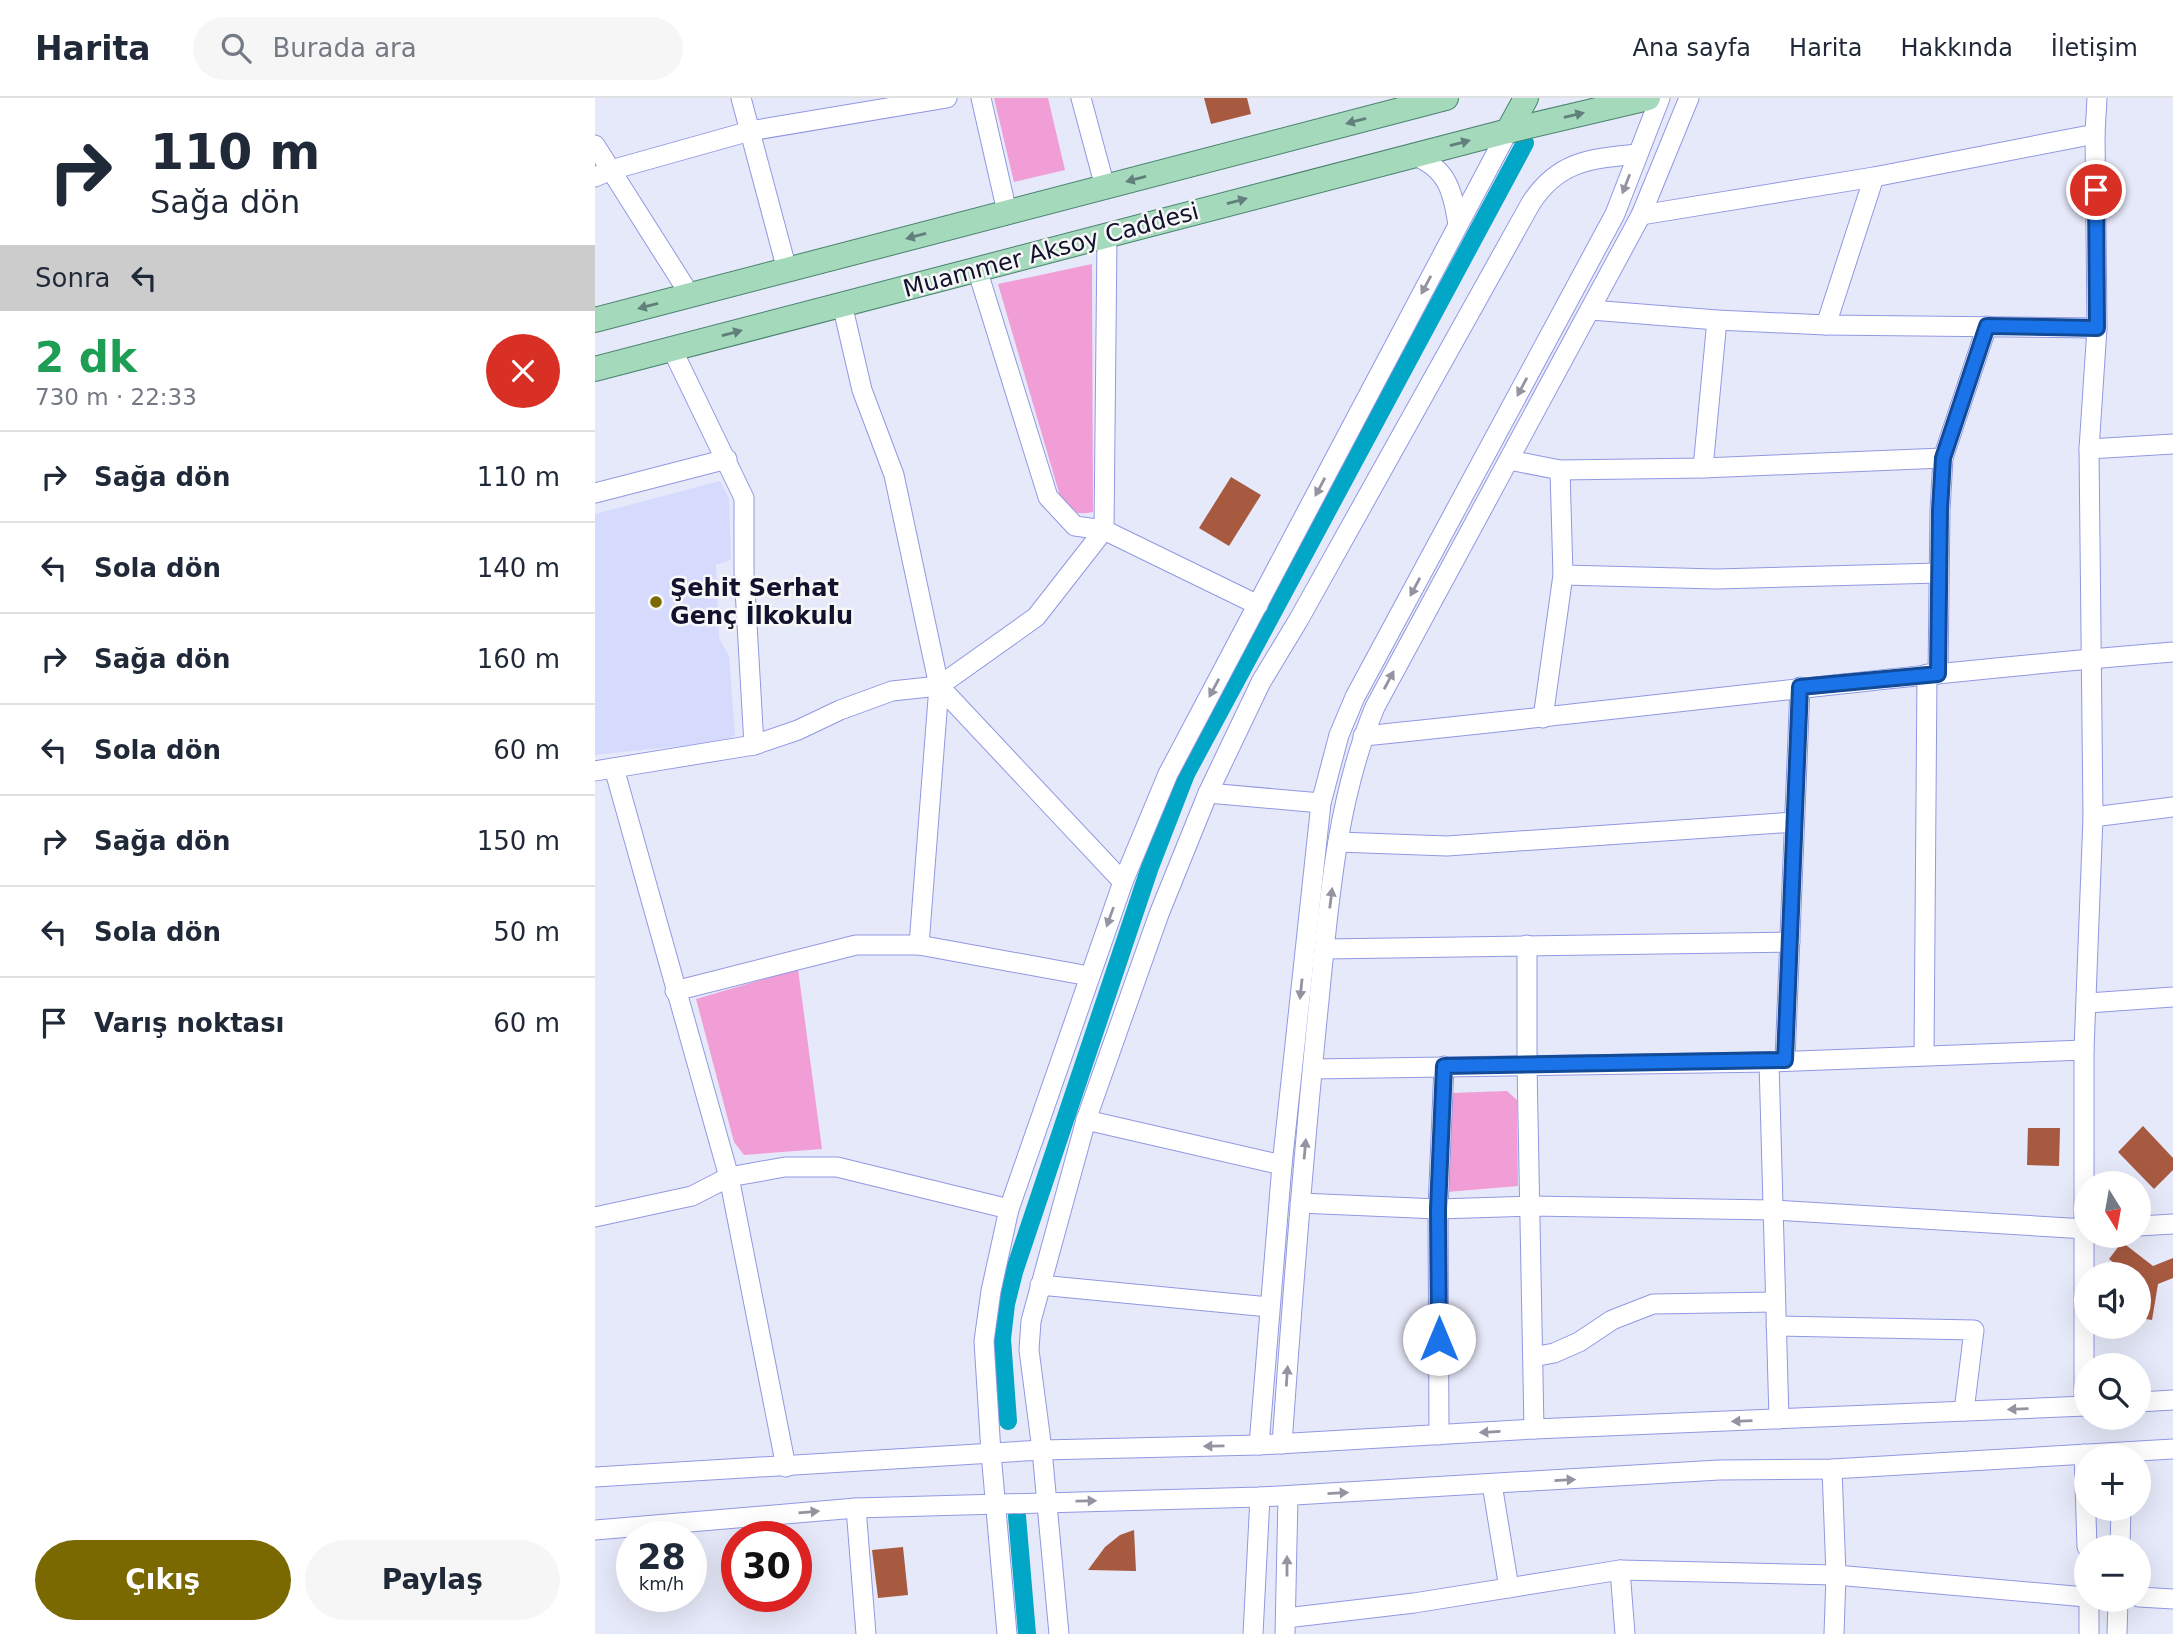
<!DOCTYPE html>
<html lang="tr">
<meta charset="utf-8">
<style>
:root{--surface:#fff;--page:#f6f6f7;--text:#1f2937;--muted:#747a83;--line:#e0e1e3;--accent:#796900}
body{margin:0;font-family:"DejaVu Sans",sans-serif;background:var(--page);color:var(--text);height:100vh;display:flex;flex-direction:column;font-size:26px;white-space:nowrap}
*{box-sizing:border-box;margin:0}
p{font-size:23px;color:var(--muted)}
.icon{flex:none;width:38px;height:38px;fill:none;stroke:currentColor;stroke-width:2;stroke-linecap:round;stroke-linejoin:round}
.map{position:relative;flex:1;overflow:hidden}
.sheet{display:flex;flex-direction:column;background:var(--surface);width:595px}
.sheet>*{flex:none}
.top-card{background:#fff;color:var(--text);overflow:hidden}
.needle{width:46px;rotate:169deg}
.buttons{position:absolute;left:1479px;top:1073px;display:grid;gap:14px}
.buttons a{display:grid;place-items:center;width:77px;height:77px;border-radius:50%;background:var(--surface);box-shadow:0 7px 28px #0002;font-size:35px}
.speed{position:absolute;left:21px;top:1423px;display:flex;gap:14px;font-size:35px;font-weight:700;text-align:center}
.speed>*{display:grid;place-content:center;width:91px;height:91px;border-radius:50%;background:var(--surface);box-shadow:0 7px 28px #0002;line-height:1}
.speed small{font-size:18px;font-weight:400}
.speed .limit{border:10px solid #d22;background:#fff;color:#111}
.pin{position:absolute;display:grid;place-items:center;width:60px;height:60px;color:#fff;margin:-30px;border:4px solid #fff;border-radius:50%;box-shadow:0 2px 7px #0007}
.me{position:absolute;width:77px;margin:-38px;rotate:0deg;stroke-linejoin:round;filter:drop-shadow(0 0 5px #0008)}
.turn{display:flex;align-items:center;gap:24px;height:147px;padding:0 35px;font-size:32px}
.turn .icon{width:91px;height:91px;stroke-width:2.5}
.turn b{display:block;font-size:49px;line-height:60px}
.then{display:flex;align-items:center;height:66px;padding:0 35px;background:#0003;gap:14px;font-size:26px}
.round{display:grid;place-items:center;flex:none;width:74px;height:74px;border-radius:37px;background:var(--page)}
.head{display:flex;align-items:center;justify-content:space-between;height:119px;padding:0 35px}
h1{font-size:42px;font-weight:600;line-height:52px;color:#1e9e55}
.action{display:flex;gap:14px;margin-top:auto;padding:14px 35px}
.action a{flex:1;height:80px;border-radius:42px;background:var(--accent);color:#fff;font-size:28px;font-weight:600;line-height:80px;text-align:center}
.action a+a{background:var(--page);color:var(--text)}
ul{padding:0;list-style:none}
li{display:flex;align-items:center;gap:21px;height:91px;padding:0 35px;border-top:2px solid var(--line)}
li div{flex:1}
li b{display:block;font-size:26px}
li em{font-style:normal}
header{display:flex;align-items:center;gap:42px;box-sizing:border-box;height:98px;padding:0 35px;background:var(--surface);border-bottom:2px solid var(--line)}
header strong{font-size:33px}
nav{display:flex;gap:38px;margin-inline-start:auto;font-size:24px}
.search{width:490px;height:63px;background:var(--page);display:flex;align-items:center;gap:18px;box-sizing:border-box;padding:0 24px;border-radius:38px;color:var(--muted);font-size:26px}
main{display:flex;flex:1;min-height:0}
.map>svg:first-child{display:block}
.built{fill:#d6dbfd}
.green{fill:#f19ed7}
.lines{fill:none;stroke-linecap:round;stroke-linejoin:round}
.canal{stroke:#02a6c7;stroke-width:18}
.building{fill:#a75a40}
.minor-casing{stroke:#9198e2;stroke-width:21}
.major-casing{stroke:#49826d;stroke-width:26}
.minor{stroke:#fff;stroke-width:19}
.major{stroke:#a4d9bc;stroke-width:24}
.oneway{fill:#627f7c}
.oneway2{fill:#9494a0}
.route-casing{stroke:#114b97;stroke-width:18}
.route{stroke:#1a73e8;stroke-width:12}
.poi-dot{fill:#796900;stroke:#f7f7f7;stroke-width:2.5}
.labels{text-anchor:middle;stroke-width:5;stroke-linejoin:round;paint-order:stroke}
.street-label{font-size:24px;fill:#11122d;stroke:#f7f7f7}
.poi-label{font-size:24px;font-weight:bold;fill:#11122d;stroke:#f7f7f7;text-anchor:start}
</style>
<header>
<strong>Harita</strong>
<div class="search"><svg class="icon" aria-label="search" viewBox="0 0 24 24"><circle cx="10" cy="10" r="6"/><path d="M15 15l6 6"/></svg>Burada ara</div>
<nav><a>Ana sayfa</a><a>Harita</a><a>Hakkında</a><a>İletişim</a></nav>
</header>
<main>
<section class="sheet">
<div class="top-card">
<div class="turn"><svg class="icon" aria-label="right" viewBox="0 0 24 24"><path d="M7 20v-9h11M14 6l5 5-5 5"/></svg><div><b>110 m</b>Sağa dön</div></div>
<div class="then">Sonra<svg class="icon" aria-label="left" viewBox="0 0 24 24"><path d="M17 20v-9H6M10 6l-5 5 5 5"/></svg></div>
</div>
<div class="head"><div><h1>2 dk</h1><p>730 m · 22:33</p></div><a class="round" style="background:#d93025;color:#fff"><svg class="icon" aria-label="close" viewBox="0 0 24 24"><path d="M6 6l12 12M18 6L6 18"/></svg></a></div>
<ul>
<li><svg class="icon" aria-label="right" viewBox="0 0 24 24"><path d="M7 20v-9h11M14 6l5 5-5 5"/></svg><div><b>Sağa dön</b></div><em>110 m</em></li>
<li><svg class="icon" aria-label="left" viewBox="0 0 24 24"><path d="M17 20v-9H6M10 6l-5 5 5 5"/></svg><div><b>Sola dön</b></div><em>140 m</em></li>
<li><svg class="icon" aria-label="right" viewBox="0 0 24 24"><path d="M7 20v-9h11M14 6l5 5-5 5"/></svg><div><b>Sağa dön</b></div><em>160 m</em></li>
<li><svg class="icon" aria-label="left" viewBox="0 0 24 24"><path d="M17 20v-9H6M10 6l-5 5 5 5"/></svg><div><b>Sola dön</b></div><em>60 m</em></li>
<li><svg class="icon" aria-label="right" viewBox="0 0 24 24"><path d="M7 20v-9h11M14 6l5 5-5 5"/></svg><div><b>Sağa dön</b></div><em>150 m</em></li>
<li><svg class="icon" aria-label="left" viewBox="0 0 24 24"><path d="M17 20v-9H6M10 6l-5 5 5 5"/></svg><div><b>Sola dön</b></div><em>50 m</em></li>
<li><svg class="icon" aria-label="arrive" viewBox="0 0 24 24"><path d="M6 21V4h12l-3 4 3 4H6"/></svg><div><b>Varış noktası</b></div><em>60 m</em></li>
</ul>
<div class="action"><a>Çıkış</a><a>Paylaş</a></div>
</section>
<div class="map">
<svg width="1578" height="1536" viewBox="0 0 1578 1536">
<rect width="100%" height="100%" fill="#e6e9f9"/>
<polygon class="built" points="125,383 134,400 136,462 121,467 124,540 134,558 140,636 134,643 0,657 0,416"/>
<g class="green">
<polygon points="399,0 453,0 470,72 419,84"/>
<path d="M497,166l1,248c-15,3 -20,1 -31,-9l-64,-219z"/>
<polygon points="203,871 227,1051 149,1057 139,1044 101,901"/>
<polygon points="912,993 922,1002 923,1088 852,1094 856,995"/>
</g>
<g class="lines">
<g class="canal">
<polyline points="413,1323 407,1241 411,1206 419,1174 555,769 591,676 930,45"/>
<polyline points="422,1418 432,1536"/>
</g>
</g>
<g class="building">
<polygon points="609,0 652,0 656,16 616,26"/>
<polygon points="636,379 666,397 634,448 604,430"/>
<polygon points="1548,1028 1578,1060 1578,1072 1559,1091 1523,1054"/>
<polygon points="1433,1030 1465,1030 1464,1068 1432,1067"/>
<polygon points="1527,1144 1558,1168 1578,1160 1578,1180 1563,1186 1557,1222 1544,1220 1544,1176 1533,1176 1514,1161"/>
<polygon points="539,1432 541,1473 493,1472 510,1449 525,1437"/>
<polygon points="308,1449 313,1497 283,1500 277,1452"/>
</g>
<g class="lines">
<defs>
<g id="minor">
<polyline points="146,0 192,172"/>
<polyline points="386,0 412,114"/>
<polyline points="486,0 510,89"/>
<polyline points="0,47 95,197"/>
<path d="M817,57c35,12 41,36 46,70"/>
<polyline points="0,79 16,72 155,33 352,0"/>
<polyline points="1046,117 1279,79 1500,36"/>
<polyline points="512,137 509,432 663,507"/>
<polyline points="247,206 267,292 299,377 344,588 528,784"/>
<polyline points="996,212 1122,222 1231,227 1502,230"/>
<polyline points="1231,227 1279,79"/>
<polyline points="77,251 149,400 149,474 159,647"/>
<polyline points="1494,351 1578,346"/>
<polyline points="914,362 965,372 1108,370 1348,360"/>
<polyline points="1108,370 1122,222"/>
<polyline points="0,395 132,361"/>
<polyline points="968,477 1122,481 1344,475"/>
<polyline points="1343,576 1345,412 1348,360 1392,228"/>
<polyline points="948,620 968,477 965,372"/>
<path d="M768,638c270,-27 539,-62 810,-84"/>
<polyline points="19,670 134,1079 191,1369"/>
<polyline points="0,673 159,647 203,632 245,612 297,593 344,588 441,519 509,432 480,428 453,399 382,171"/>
<polyline points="613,695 726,705"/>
<polyline points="1498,719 1578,709"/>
<polyline points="743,744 852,748 1199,724"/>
<polyline points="324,847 344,588"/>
<polyline points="932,847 932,967 939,1331"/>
<polyline points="730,851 1195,844"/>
<polyline points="80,893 261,847 324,847 494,878"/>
<polyline points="1493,905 1578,899"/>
<polyline points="1329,957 1332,576"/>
<polyline points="1190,962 1205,589"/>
<polyline points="1174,964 1184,1321"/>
<polyline points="718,971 1174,964 1489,952"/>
<polyline points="491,1022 687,1067"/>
<polyline points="705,1105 843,1111 936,1108 1178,1112 1491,1131"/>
<polyline points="0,1119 97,1098 134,1079 190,1069 242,1069 414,1111"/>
<polyline points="1544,1128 1578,1126"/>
<polyline points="445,1187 674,1209"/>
<polyline points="1181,1228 1379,1232 1369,1313"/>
<polyline points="938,1259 959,1255 984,1244 1017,1222 1058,1206 1180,1204"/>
<polyline points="1544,1304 1578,1302"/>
<polyline points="1489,1308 1489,952 1498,719 1494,351 1502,230 1500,36 1502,0"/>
<polyline points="844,1337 843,1111 849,968"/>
<path d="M687,1346c10,-142 21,-283 35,-424 11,-106 17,-214 58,-313l266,-492 48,-117"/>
<polyline points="664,1347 687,1067 726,705 744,637 760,599 1020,116 1065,0"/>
<polyline points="1489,1356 1492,1449"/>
<polyline points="1237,1371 1241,1477 1239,1536"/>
<polyline points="0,1379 447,1352 664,1347 939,1331 1491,1308"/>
<polyline points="897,1386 914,1490"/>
<polyline points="261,1410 271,1536"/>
<polyline points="0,1432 261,1410 665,1399 1124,1372 1237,1371 1578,1351"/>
<polyline points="1525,1449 1526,1410"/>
<polyline points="1025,1472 1030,1536"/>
<polyline points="1544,1499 1578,1501"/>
<polyline points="691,1520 819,1505 1025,1472 1241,1477 1491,1499"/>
<polyline points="412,1536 396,1355 389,1243 396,1193 414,1111 528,784 573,676 913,33"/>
<path d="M464,1536l-17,-184 -13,-100 2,-29 55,-201 73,-206 49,-121 53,-111 38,-63 232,-416c28,-43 60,-44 107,-49"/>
<polyline points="658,1536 665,1399"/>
<polyline points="690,1536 693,1398"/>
<polyline points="1494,1536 1494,1502"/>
<polyline points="1522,1536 1523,1502"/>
</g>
<g id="major">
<polyline points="913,33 931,0"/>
<polyline points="0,222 851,0"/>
<polyline points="0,271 913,33 1053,0"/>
</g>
</defs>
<use href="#minor" class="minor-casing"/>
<use href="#major" class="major-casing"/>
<use href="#minor" class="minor"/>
<use href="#major" class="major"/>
</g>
<defs><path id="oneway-solid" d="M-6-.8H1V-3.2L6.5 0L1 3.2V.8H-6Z" transform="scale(1.75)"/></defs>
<g class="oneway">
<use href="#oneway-solid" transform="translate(979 17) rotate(-13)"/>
<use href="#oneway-solid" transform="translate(761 23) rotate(165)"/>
<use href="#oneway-solid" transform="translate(865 45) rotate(-15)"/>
<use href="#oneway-solid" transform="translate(541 81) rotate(165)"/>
<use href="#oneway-solid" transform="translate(642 103) rotate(-15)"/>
<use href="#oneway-solid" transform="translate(321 138) rotate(165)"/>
<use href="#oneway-solid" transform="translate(53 208) rotate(165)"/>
<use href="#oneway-solid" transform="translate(137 235) rotate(-15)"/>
</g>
<g class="oneway2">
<use href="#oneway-solid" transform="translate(1031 86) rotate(111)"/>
<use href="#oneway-solid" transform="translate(831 187) rotate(118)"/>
<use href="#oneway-solid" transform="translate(927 289) rotate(118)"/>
<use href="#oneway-solid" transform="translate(725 389) rotate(118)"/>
<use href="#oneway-solid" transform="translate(820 489) rotate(118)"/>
<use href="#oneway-solid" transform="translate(794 582) rotate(-62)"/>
<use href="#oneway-solid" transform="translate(619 590) rotate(118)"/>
<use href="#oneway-solid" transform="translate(736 800) rotate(-83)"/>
<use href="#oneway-solid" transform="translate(515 819) rotate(110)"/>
<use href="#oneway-solid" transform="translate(706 891) rotate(96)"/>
<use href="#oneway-solid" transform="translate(710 1051) rotate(-85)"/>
<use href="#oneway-solid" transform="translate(692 1278) rotate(-86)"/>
<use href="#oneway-solid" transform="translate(1423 1311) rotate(178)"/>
<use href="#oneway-solid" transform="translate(1147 1323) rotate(178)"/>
<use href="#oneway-solid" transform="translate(895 1334) rotate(177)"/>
<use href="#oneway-solid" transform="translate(619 1348) rotate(179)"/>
<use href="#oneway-solid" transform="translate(970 1382) rotate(-3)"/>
<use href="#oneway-solid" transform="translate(743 1395) rotate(-3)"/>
<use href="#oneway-solid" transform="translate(491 1403) rotate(-1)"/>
<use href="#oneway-solid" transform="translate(214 1414) rotate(-5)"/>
<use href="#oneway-solid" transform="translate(692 1468) rotate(-90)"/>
</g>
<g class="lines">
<defs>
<polyline id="route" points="844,1241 843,1111 849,968 1190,962 1205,589 1343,576 1345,412 1348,360 1392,228 1502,230 1501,92"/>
</defs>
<use href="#route" class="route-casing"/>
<use href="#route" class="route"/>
</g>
<circle class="poi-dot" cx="61" cy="504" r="7"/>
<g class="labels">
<g class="street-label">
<text transform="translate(456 152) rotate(-15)" y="8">Muammer Aksoy Caddesi</text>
</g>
<g class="poi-label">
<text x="75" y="498">Şehit Serhat<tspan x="75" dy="28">Genç İlkokulu</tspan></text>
</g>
</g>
</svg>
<div class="buttons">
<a><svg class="needle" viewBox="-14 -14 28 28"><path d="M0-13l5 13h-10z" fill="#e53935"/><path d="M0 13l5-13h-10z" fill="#747a83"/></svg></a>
<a><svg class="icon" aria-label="sound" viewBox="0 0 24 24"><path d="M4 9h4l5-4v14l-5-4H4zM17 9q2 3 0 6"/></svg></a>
<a><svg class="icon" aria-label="search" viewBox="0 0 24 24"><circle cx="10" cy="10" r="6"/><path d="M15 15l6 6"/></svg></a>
<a>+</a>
<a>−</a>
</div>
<div class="speed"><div>28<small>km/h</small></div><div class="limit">30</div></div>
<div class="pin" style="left:1501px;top:92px;background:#d93025"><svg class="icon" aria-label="arrive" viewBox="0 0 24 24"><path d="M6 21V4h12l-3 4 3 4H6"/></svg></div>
<svg class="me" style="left:844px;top:1241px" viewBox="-20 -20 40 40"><circle r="19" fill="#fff"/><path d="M0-13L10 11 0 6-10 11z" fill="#1a73e8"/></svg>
</div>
</main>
